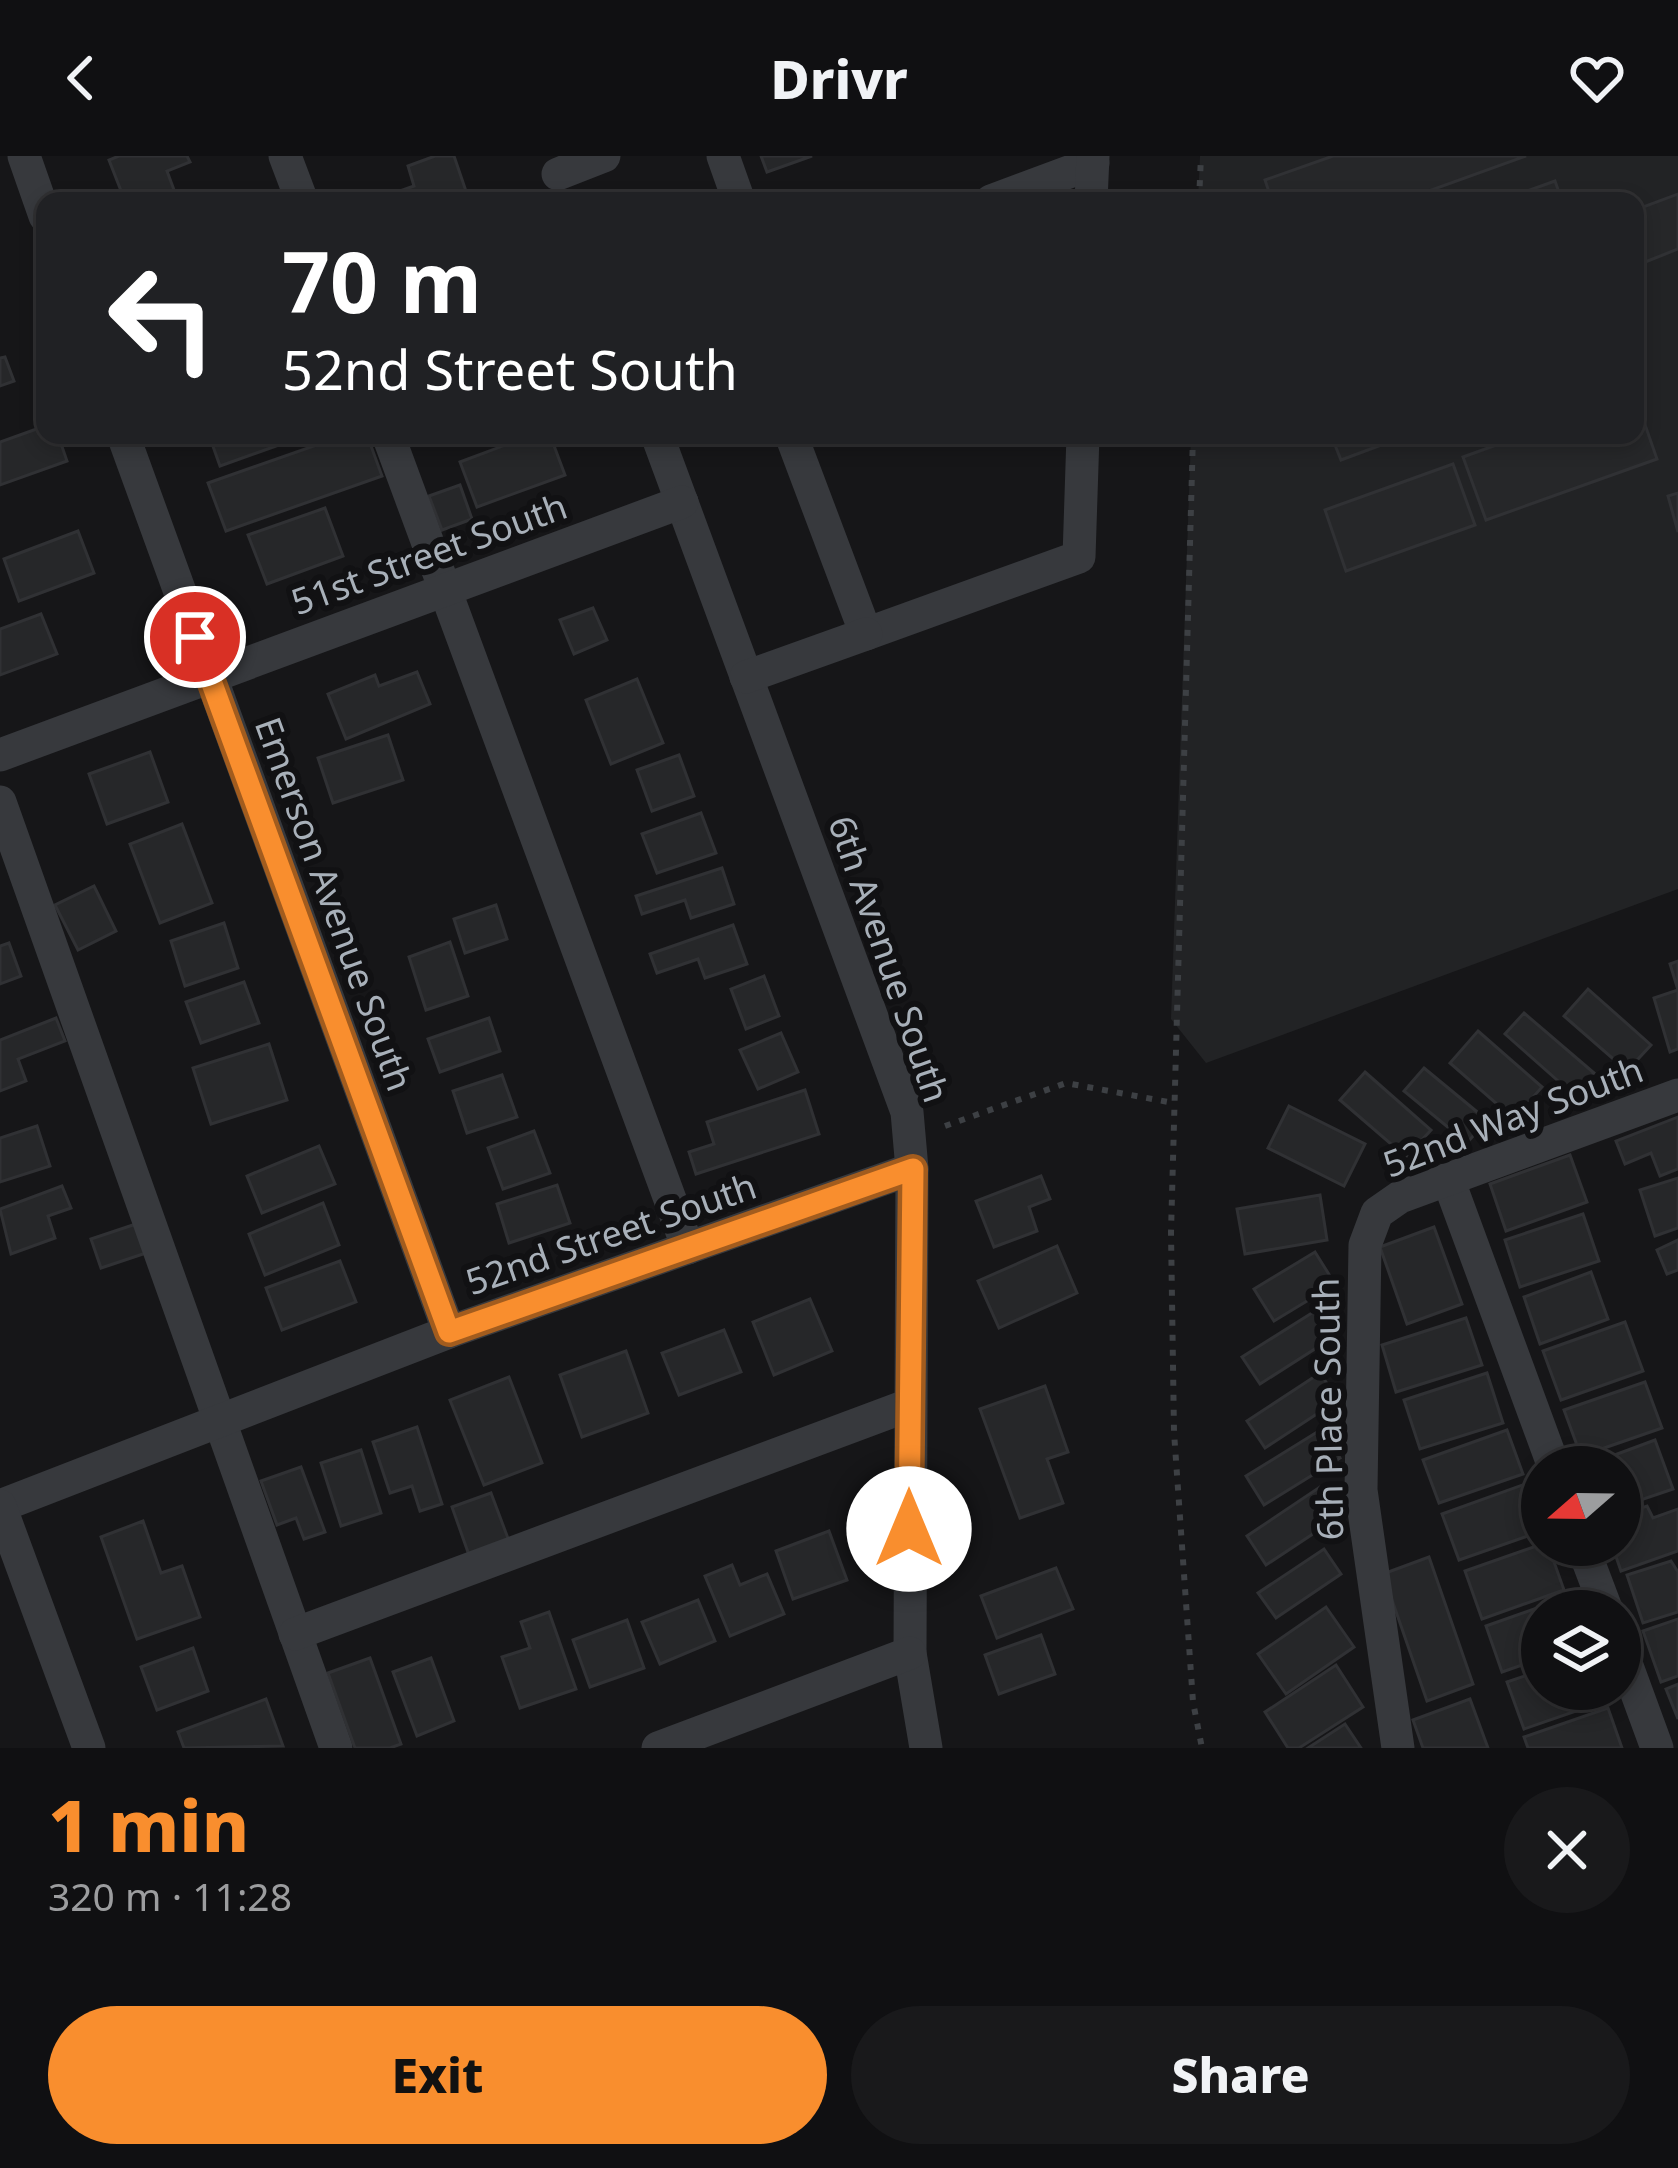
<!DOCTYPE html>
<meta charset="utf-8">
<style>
:root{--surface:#101012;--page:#19191b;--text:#f1f3f6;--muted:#9c9d9f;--line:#303032;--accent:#f98e2e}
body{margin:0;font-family:"Noto Sans",sans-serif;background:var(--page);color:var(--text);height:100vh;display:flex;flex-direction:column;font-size:45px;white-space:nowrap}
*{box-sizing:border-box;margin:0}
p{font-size:39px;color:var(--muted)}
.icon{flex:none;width:66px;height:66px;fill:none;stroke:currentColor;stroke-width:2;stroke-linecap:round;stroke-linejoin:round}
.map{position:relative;height:1592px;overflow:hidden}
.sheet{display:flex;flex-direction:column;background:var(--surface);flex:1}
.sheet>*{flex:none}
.hud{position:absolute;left:36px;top:36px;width:1608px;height:252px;border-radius:24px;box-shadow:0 6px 18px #0003,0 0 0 3px var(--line);background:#202124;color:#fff;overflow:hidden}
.needle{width:78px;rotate:250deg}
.controls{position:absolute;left:1521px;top:1290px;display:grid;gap:24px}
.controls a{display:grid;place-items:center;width:120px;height:120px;border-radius:50%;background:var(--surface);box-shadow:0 6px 18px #0003,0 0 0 3px var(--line);font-size:60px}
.pin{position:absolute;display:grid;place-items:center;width:102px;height:102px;color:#fff;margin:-51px;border:6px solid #fff;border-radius:50%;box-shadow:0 3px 12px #0007}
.me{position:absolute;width:132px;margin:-66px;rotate:0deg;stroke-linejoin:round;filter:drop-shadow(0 0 9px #0008)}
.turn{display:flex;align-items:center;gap:42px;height:252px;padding:0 48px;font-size:54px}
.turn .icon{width:156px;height:156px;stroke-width:2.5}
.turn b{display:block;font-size:84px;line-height:102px}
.round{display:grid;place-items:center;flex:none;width:126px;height:126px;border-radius:63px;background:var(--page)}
.summary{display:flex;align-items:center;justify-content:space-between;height:204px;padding:0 48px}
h1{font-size:72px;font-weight:800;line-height:90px;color:var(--accent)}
.button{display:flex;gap:24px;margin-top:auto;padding:24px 48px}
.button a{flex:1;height:138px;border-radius:72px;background:var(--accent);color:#111;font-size:48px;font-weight:800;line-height:138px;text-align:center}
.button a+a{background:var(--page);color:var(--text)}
header{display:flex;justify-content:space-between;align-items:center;height:156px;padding:0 48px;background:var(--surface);font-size:54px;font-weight:800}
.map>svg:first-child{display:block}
.built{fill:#222325}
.building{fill:#262729;stroke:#303134;stroke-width:3}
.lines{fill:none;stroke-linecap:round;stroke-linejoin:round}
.path{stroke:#3d4044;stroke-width:6;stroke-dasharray:6 9;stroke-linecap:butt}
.minor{stroke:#37393d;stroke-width:33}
.route-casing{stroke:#a25c1e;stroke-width:30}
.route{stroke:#f98e2e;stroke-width:21}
.labels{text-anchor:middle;stroke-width:12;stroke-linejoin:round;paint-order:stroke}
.street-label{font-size:36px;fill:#a8b0b9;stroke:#111113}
</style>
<header><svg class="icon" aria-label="back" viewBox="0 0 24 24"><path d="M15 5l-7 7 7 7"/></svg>Drivr<svg class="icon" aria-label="heart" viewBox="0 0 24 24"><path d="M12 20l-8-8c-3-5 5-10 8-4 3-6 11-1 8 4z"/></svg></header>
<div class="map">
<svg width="1678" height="1592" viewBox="0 0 1678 1592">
<rect width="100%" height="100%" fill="#161618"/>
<polygon class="built" points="1200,0 1678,0 1678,733 1206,907 1171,863 1191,279 1635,279 1635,45 1198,45"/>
<g class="building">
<polygon points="119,0 187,0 190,6 167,15 177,42 125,45 109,4"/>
<polygon points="435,0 454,0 468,41 372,45 414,30 408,10"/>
<polygon points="761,0 812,0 767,16"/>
<polygon points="1333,0 1526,0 1401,45 1272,45 1265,24"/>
<polygon points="1555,25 1562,45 1501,45 1508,42"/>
<polygon points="272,35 276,45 244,45"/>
<polygon points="1678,38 1678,93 1640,108 1635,54"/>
<polygon points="5,201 14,225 0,230 0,202"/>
<polygon points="1635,240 1657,303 1486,364 1463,301 1524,279 1635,279"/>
<polygon points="45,270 45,279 58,279 67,305 0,329 0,286"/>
<polygon points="209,279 272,279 276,290 220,310"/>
<polygon points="345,279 367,279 382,320 226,375 208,327"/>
<polygon points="532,279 550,279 565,319 477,351 460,306"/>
<polygon points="1331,279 1408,279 1341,304"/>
<polygon points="1453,308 1475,369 1346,415 1325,354"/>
<polygon points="460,329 472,363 442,374 429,340"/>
<polygon points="1678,337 1678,376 1668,340"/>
<polygon points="325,352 343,400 267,428 248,379"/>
<polygon points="78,375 94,417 19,445 4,403"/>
<polygon points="593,452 607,484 574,498 560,464"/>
<polygon points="41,458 57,498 0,519 0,473"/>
<polygon points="417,516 430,548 346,583 328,538 375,519 379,530"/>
<polygon points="637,523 663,587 611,608 586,544"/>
<polygon points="388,579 403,624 333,647 318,602"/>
<polygon points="150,596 168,646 107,668 89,618"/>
<polygon points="679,599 694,640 652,655 637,614"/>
<polygon points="701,657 716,697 657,717 642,678"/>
<polygon points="182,668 212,747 160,767 130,688"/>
<polygon points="722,712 734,748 691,762 685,744 642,758 636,740"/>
<polygon points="94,730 116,775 78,794 55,749"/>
<polygon points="496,749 507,783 465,797 454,763"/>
<polygon points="224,767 238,812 185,830 171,785"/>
<polygon points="733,769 747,808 705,822 698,803 657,817 650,798"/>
<polygon points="450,786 468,840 426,854 409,801"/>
<polygon points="9,787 21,820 0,828 0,790"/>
<polygon points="1678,805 1678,893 1670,896 1654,842 1678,834 1670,808"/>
<polygon points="764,820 779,860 746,873 731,833"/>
<polygon points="244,826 259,867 201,887 186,846"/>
<polygon points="1588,833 1651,889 1627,915 1564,860"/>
<polygon points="1524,857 1594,917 1574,939 1505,878"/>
<polygon points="56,862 65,885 18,903 26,925 0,935 0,884"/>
<polygon points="489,862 500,895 440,916 428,883"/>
<polygon points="1478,875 1542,931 1514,963 1450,907"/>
<polygon points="781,877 798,916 758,933 740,894"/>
<polygon points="269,888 287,944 211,968 193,912"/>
<polygon points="1424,912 1487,964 1467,987 1404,935"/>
<polygon points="1365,916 1431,974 1406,1001 1340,944"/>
<polygon points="502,919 517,961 467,977 453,935"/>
<polygon points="805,934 819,978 696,1018 689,996 714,988 707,966"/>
<polygon points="1289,950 1365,988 1344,1030 1268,992"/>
<polygon points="1678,961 1678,1013 1660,1020 1651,997 1625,1008 1616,985"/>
<polygon points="37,970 50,1010 0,1026 0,982"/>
<polygon points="534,975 550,1017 503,1033 488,992"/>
<polygon points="319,990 335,1028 262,1057 247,1020"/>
<polygon points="1570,999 1587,1046 1506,1075 1490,1028"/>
<polygon points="1041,1020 1050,1043 1029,1051 1037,1075 994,1091 976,1045"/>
<polygon points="1678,1022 1678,1072 1655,1080 1640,1034"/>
<polygon points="557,1029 570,1067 509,1087 497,1048"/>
<polygon points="62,1030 71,1052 48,1060 55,1082 11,1098 0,1053"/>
<polygon points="1320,1039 1327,1084 1245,1098 1237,1053"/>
<polygon points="323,1047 339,1089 265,1119 249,1078"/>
<polygon points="1583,1058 1599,1105 1520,1131 1505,1084"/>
<polygon points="136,1068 146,1097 101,1112 91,1083"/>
<polygon points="1434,1071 1462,1148 1407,1168 1380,1091"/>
<polygon points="1678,1084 1678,1114 1667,1118 1657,1094"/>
<polygon points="1057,1090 1077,1137 999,1172 978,1125"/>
<polygon points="1315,1096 1335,1128 1274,1165 1254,1133"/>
<polygon points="340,1105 356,1146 282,1174 266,1132"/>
<polygon points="1591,1116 1608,1163 1540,1188 1524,1141"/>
<polygon points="810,1143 832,1195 774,1219 753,1166"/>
<polygon points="1315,1155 1332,1182 1260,1228 1242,1201"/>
<polygon points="1466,1162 1482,1209 1396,1236 1382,1189"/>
<polygon points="1625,1166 1643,1215 1561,1244 1543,1195"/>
<polygon points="724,1174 741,1216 679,1239 662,1197"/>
<polygon points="626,1195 648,1257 582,1281 560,1219"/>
<polygon points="1320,1217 1338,1244 1265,1292 1247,1265"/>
<polygon points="1487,1217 1503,1267 1420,1293 1404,1244"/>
<polygon points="509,1221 542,1307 484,1329 450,1244"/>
<polygon points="1645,1226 1662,1272 1581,1300 1564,1254"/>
<polygon points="1045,1230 1068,1296 1047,1303 1063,1347 1020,1362 980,1253"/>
<polygon points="417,1271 442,1348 420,1355 412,1330 390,1337 373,1286"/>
<polygon points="1322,1273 1340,1302 1264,1349 1246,1320"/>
<polygon points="1507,1274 1523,1318 1439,1347 1423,1304"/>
<polygon points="1655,1284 1673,1333 1620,1351 1620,1311 1585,1310"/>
<polygon points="361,1294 381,1357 341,1370 321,1307"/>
<polygon points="301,1311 325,1376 304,1383 296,1362 277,1369 261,1325"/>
<polygon points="1528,1327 1542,1375 1459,1404 1442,1358"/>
<polygon points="1320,1331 1340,1360 1266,1409 1247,1380"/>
<polygon points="491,1337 509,1385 469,1399 452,1351"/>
<polygon points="1647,1350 1653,1362 1678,1353 1678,1395 1621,1415 1612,1389 1620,1389 1620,1359"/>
<polygon points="143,1365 161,1417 182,1410 200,1461 137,1483 101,1381"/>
<polygon points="829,1375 847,1424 793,1443 776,1395"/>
<polygon points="1542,1388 1548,1389 1564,1434 1482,1463 1465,1415"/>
<polygon points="1324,1393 1341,1418 1276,1462 1258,1437"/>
<polygon points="1429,1401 1473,1528 1427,1545 1383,1418"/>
<polygon points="1671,1405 1678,1416 1678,1456 1643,1467 1627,1419"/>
<polygon points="732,1409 740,1429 767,1418 784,1458 730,1480 705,1420"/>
<polygon points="1056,1412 1073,1453 997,1482 981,1440"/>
<polygon points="1568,1441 1573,1455 1542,1455 1542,1502 1502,1516 1486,1470"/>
<polygon points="698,1444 715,1485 660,1508 642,1466"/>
<polygon points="1326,1451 1354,1491 1286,1538 1258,1498"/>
<polygon points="549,1456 576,1533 520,1552 502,1501 530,1492 521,1466"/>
<polygon points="1678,1463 1678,1520 1661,1526 1643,1475"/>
<polygon points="627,1464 644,1512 590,1531 573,1484"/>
<polygon points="1041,1479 1055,1518 999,1538 985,1499"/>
<polygon points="193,1492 208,1535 157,1554 141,1511"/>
<polygon points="370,1502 401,1588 390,1592 355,1592 328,1517"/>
<polygon points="431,1502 454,1565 417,1580 393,1516"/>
<polygon points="1336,1509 1363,1551 1299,1592 1288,1592 1265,1556"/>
<polygon points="1542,1514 1542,1533 1601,1533 1605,1545 1524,1573 1507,1526"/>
<polygon points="1678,1528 1678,1563 1666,1533"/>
<polygon points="266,1543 283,1590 184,1592 178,1576"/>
<polygon points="1470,1543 1488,1592 1423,1592 1413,1564"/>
<polygon points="1608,1552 1622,1592 1528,1592 1524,1581"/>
<polygon points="1345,1568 1361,1592 1308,1592"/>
</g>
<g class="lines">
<g class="path">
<polyline points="1199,45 1201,0"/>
<polyline points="1193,279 1171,1076 1174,1276 1193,1546 1202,1592"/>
<polyline points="945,970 1066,927 1174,947"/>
</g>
<g class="minor">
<polyline points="24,0 45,60"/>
<polyline points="285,0 302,45"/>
<polyline points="723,0 739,45"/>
<polyline points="558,18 604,0"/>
<polyline points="991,45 1093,7"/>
<polyline points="1091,45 1093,0"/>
<polyline points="123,279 449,1176"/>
<polyline points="388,279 688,1092"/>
<polyline points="657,279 907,956 912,1013 910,1497 926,1592"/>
<polyline points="791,279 866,478 1079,401 1083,279"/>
<polyline points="746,521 866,478"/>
<polyline points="0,599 682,346"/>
<polyline points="0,646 336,1592"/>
<polyline points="1448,1023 1554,1311"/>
<polyline points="0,1350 449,1176 912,1013"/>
<polyline points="0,1350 89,1592"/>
<polyline points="1582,1389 1607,1455"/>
<polyline points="295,1478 909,1249"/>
<polyline points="1620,1491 1657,1592"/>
<polyline points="658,1592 910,1497"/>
<polyline points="1398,1592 1361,1334 1365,1089 1377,1057 1400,1041 1678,939"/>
</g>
</g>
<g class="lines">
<defs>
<polyline id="route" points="195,481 449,1176 913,1013 909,1373"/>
</defs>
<use href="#route" class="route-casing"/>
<use href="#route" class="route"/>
</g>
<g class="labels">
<g class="street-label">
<text transform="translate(429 398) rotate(-20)" y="13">51st Street South</text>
<text transform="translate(334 748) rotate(70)" y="13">Emerson Avenue South</text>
<text transform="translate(889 803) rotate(71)" y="13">6th Avenue South</text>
<text transform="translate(1513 961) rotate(-21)" y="13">52nd Way South</text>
<text transform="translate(611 1078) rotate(-19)" y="13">52nd Street South</text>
<text transform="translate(1328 1253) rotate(-91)" y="13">6th Place South</text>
</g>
</g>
</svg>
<div class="controls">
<a><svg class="needle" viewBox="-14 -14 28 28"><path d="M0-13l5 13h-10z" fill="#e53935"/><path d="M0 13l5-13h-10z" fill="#9c9d9f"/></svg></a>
<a><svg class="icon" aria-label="layers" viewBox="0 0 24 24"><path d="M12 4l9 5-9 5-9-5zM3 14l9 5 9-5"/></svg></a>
</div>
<div class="pin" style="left:195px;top:481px;background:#d93025"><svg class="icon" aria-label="arrive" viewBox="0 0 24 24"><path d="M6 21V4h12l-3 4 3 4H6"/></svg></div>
<svg class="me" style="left:909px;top:1373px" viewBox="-20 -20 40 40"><circle r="19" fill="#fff"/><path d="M0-13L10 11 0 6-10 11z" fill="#f98e2e"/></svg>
<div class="hud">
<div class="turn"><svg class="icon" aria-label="left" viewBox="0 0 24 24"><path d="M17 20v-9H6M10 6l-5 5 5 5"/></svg><div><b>70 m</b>52nd Street South</div></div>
</div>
</div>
<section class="sheet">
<div class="summary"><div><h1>1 min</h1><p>320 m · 11:28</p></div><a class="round"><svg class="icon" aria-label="close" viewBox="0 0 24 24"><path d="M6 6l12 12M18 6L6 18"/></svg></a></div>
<div class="button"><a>Exit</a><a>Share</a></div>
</section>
